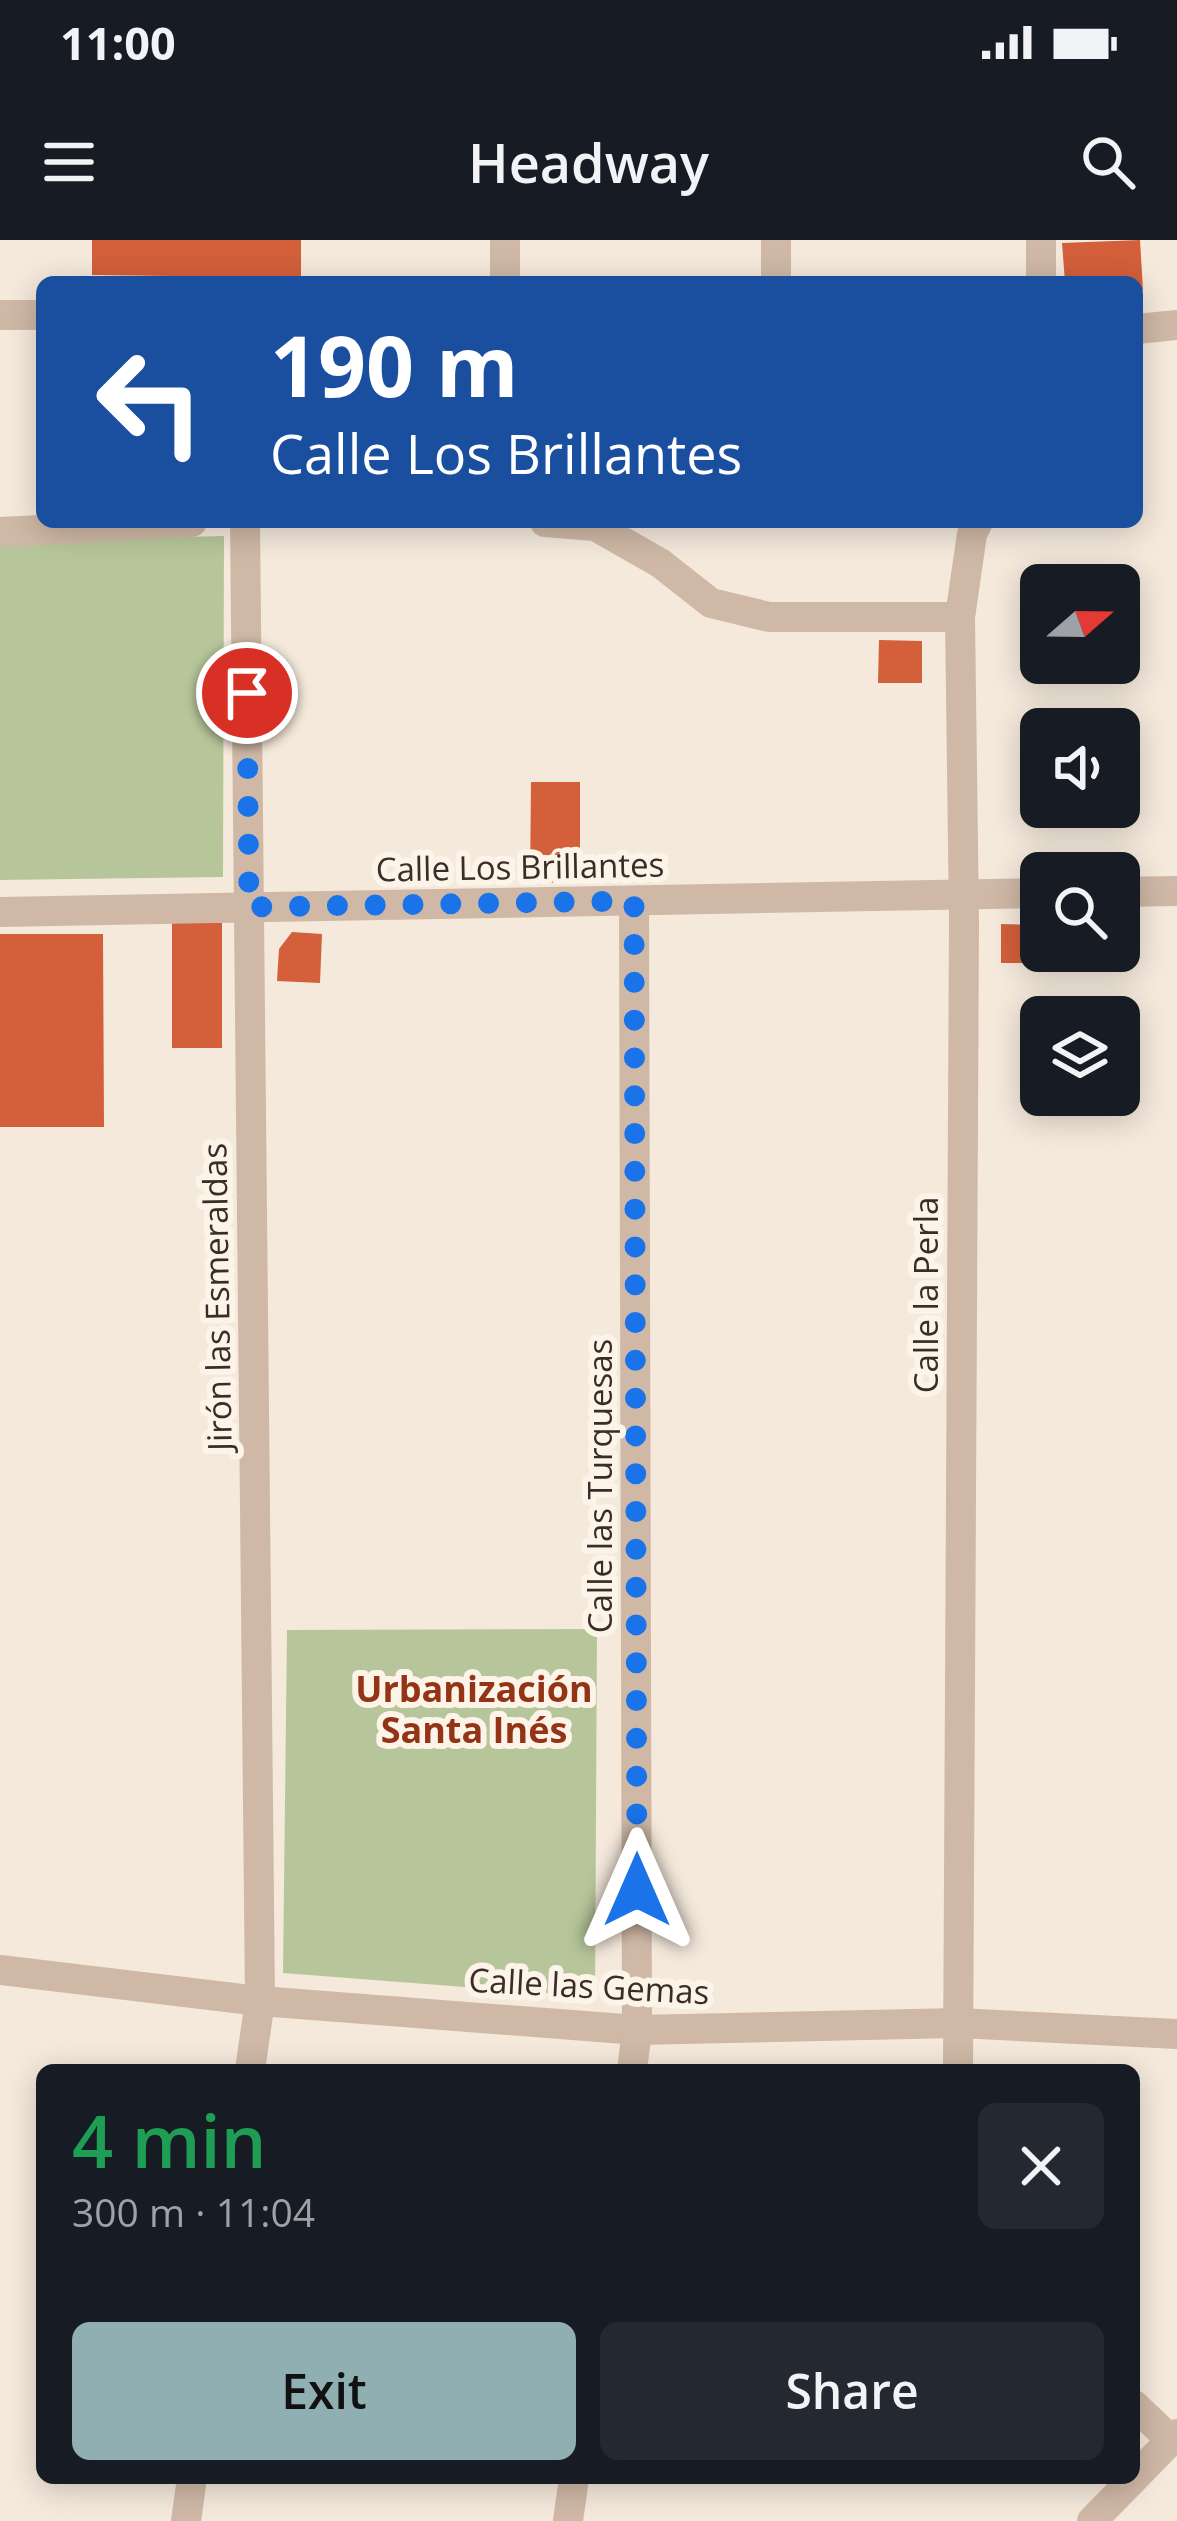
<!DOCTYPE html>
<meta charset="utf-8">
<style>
:root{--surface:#171b24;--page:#242831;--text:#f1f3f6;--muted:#9ea1a6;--accent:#8fafb3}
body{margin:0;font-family:"Open Sans",sans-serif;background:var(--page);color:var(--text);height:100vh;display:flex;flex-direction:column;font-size:45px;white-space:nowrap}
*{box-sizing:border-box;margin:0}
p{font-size:39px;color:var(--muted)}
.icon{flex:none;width:66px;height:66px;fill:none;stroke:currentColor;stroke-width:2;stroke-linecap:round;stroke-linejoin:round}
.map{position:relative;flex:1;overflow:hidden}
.drawer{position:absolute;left:36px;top:1824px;width:1104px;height:420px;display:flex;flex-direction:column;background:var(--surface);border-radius:18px;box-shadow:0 6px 30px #0003}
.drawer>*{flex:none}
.banner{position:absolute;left:36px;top:36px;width:1107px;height:252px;border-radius:18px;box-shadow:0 6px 30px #0003;background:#1a4fa0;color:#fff;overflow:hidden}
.needle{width:78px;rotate:70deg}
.buttons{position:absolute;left:1020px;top:324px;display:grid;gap:24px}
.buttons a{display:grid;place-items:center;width:120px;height:120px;border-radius:18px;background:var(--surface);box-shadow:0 6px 30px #0003;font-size:60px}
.pin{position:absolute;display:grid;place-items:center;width:102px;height:102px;color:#fff;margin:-51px;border:6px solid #fff;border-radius:50%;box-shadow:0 3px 12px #0007}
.me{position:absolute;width:132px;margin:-66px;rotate:0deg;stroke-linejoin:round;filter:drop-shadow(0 0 9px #0008)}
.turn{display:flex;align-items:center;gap:42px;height:252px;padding:0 36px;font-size:54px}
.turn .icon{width:156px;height:156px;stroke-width:2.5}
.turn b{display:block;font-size:84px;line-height:102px}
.round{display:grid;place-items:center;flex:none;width:126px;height:126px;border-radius:18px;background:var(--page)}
.headline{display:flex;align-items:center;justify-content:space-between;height:204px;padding:0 36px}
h1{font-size:72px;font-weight:600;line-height:90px;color:#1e9e55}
.cta{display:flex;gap:24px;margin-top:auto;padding:24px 36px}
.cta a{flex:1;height:138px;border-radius:18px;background:var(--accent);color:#111;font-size:48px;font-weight:600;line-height:138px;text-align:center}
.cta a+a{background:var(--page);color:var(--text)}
.status{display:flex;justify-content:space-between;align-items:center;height:84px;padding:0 60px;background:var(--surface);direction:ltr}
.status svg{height:33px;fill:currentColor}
header{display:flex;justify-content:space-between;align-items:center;height:156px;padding:0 36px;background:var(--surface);font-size:54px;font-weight:600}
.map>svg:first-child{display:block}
.green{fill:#b7c69a}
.building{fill:#d35f3b}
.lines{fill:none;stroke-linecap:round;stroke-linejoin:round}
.minor{stroke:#cfb8a6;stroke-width:30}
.route{stroke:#1a73e8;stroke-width:21;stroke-dasharray:0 37.8}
.labels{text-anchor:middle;stroke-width:12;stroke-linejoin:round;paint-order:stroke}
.street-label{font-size:33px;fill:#3a2d28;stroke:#fcf3e9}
.neighbourhood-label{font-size:36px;font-weight:bold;fill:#933417;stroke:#fcf3e9}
</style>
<div class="status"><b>11:00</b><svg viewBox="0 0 49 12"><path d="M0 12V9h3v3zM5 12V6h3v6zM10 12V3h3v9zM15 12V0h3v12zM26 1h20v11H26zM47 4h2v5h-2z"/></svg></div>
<header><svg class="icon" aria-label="menu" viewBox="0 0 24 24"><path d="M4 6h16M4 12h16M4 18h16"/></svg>Headway<svg class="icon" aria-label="search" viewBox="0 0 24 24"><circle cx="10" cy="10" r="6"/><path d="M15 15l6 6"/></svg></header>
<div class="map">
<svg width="1177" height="2281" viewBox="0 0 1177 2281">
<rect width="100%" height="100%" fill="#f5e9dc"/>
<g class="green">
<polygon points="224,296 223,637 0,640 0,302"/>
<polygon points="597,1389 595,1757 283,1733 287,1390"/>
</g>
<g class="building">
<polygon points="92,0 301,0 301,42 172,42 172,36 92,35"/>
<polygon points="1140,0 1143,50 1137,50 1137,42 1065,42 1062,3"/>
<polygon points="879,400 922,401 922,443 878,443"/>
<polygon points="531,542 580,542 580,643 530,642"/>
<polygon points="172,682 222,683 222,808 172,808"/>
<polygon points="1001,684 1041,685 1041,711 1058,711 1058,723 1001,723"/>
<polygon points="292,692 322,694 320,743 277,741 279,709"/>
<polygon points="0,694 103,694 104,887 0,887"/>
</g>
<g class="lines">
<g class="minor">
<polyline points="505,42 505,0"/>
<polyline points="776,42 776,0"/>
<polyline points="1041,42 1041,0"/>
<polyline points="0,75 42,75"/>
<polyline points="1137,89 1177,85"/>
<polyline points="245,282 260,1761 250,1830"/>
<polyline points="545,282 595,286 660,323 711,363 769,377 960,377"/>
<polyline points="0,292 192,282"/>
<polyline points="1119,652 1177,651"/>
<polyline points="0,672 1041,653"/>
<polyline points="0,1730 260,1761 637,1790 958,1783 1177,1794"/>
<polyline points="632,1830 637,1790 634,661"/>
<polyline points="958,1830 964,682 960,377 972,294 978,282"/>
<polyline points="1134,2165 1171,2200"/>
<polyline points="186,2281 192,2238"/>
<polyline points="568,2281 574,2238"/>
<polyline points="1092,2281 1177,2194"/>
</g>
</g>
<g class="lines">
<polyline class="route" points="247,453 249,667 634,661 637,1650"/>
</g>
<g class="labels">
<g class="street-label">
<text transform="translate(520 627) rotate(-1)" y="12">Calle Los Brillantes</text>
<text transform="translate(926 1055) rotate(-90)" y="12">Calle la Perla</text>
<text transform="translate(217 1057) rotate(-91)" y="12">Jirón las Esmeraldas</text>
<text transform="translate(600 1246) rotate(-90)" y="12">Calle las Turquesas</text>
<text transform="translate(589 1746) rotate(3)" y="12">Calle las Gemas</text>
</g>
<g class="neighbourhood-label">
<text x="474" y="1462">Urbanización<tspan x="474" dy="41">Santa Inés</tspan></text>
</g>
</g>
</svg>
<div class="buttons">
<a><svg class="needle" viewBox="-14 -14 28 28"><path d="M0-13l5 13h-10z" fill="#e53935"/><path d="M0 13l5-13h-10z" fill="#9ea1a6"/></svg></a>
<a><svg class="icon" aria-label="sound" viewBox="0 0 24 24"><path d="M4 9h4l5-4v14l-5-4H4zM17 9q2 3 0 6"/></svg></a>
<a><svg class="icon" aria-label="search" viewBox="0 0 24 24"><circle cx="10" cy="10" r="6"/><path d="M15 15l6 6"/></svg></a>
<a><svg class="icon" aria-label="layers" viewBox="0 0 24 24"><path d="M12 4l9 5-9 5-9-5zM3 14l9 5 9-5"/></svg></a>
</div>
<div class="pin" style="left:247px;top:453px;background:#d93025"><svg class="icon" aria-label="arrive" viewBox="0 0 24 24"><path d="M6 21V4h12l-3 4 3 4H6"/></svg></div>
<svg class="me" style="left:637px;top:1650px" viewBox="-20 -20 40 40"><path d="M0-17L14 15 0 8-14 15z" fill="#1a73e8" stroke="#fff" stroke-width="4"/></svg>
<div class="banner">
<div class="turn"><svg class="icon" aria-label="left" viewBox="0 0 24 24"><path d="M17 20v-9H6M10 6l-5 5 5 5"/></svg><div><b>190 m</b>Calle Los Brillantes</div></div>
</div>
<section class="drawer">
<div class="headline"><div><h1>4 min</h1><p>300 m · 11:04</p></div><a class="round"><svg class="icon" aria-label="close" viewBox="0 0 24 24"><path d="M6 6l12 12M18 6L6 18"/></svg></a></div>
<div class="cta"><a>Exit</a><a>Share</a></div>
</section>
</div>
